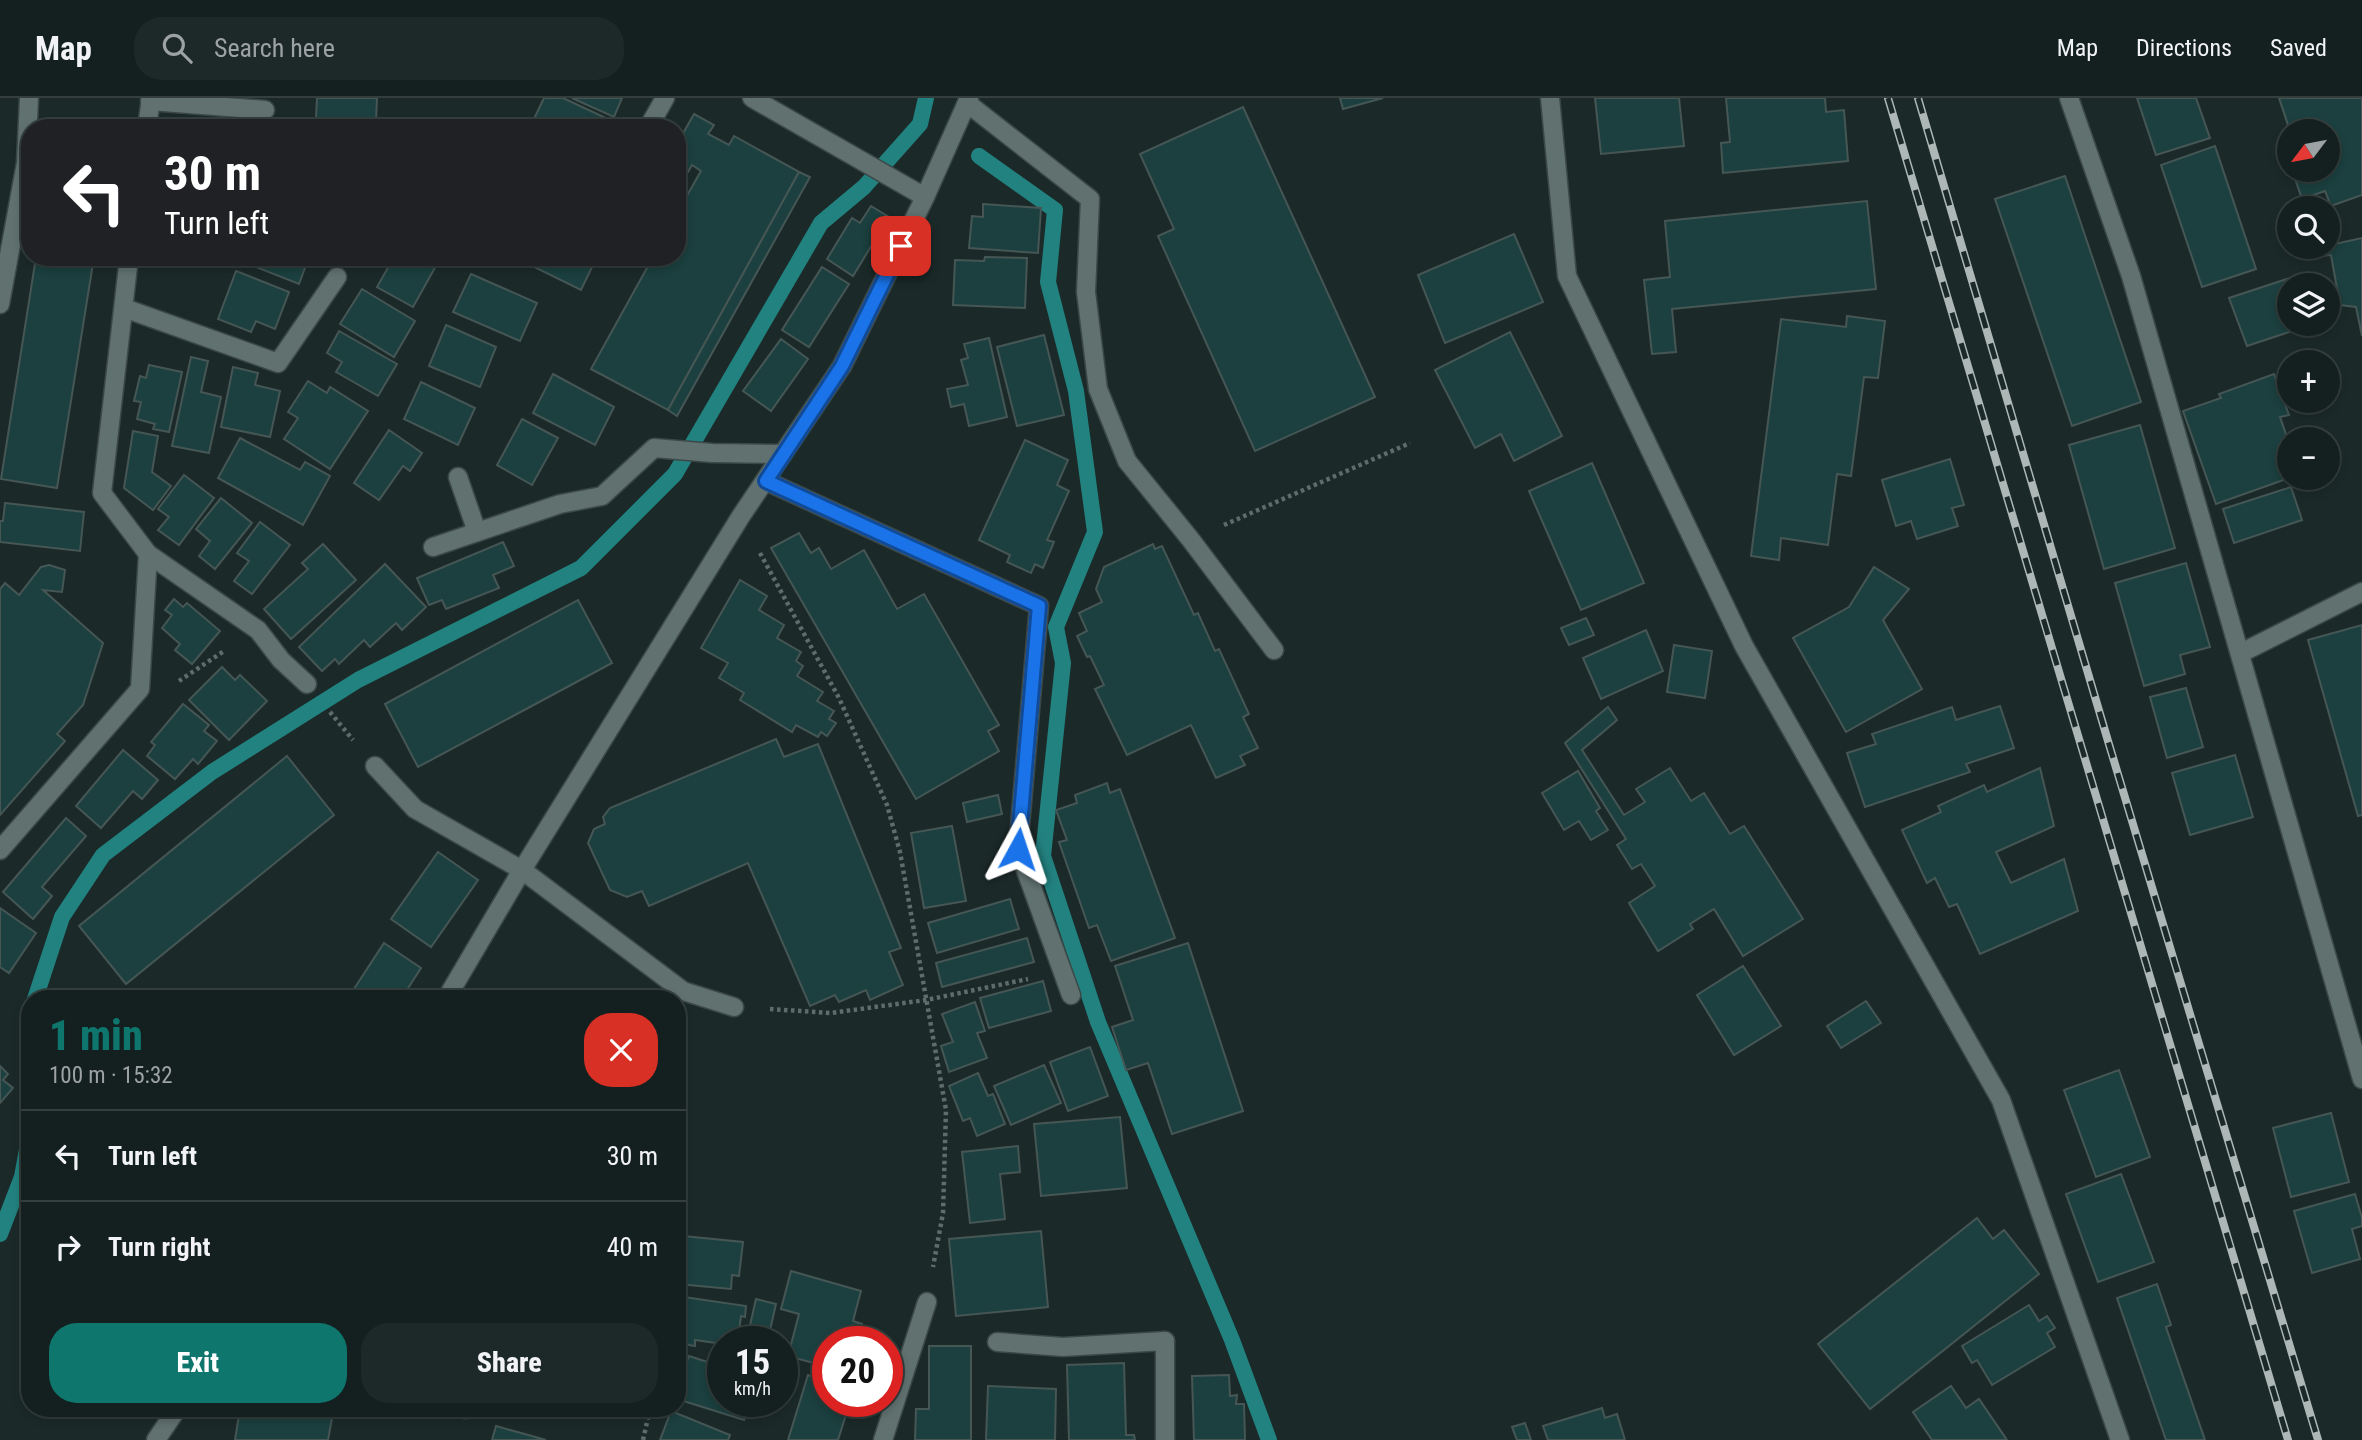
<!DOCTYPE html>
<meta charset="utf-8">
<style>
:root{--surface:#14201f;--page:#1d2828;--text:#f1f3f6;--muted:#9da3a4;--line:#333e3d;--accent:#0f766e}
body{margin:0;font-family:"Roboto Condensed",sans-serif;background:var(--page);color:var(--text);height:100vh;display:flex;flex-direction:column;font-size:26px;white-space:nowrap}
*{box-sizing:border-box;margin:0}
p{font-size:23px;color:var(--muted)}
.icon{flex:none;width:38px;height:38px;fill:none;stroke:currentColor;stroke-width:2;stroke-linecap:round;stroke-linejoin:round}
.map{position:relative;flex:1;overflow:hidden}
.panel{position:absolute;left:21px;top:892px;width:665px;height:427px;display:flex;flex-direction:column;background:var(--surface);border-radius:28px;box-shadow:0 4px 10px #0003,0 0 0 2px var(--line)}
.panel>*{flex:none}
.hud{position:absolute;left:21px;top:21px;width:665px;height:147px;border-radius:28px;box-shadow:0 4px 10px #0003,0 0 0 2px var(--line);background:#202124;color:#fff;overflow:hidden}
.needle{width:46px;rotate:238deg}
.controls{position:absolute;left:2277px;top:21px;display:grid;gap:14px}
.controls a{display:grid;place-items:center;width:63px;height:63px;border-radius:50%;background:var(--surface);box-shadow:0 4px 10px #0003,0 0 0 2px var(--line);font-size:35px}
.speed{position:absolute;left:707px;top:1228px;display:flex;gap:14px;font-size:35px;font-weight:700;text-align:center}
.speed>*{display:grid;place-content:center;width:91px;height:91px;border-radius:50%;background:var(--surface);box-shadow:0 4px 10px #0003,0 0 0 2px var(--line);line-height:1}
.speed small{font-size:18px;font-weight:400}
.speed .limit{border:10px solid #d22;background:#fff;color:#111}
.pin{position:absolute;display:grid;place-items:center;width:60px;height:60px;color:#fff;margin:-30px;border-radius:14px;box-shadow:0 4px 10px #0006}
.me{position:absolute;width:77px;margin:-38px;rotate:5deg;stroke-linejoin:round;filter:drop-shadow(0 0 5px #0008)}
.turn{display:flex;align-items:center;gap:24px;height:147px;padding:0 28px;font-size:32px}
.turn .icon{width:91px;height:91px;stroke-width:2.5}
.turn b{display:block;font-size:49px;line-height:60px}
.round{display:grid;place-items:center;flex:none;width:74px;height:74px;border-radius:28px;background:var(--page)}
.summary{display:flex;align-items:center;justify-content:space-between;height:119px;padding:0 28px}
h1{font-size:42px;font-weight:800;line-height:52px;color:var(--accent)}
.button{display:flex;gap:14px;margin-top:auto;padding:14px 28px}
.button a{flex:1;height:80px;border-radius:28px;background:var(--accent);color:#fff;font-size:28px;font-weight:800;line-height:80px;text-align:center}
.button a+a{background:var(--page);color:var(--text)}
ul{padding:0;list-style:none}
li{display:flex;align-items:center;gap:21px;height:91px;padding:0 28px;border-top:2px solid var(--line)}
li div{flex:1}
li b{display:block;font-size:26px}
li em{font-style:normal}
header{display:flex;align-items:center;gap:42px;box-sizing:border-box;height:98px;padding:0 35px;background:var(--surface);border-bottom:2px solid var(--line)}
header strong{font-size:33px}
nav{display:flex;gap:38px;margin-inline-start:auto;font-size:24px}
.search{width:490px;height:63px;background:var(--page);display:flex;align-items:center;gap:18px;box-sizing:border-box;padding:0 24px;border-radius:28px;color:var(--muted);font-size:26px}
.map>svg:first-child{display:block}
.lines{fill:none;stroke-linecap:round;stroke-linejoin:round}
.stream{stroke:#228280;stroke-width:16}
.building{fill:#1b403f;stroke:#455655;stroke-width:2}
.service-casing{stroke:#3c4848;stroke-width:21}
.minor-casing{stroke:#3c4848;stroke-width:21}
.tertiary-casing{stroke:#3c4848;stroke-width:21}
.path{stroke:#5f6c6b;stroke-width:4.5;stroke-dasharray:3.5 3.5;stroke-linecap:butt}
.service{stroke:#607170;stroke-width:18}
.minor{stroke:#607170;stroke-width:18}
.tertiary{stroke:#607170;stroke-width:18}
.rail-casing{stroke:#acb7b6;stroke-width:8}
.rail{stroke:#1b2a29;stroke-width:5;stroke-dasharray:16;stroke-linecap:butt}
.route-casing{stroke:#114b97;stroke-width:18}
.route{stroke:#1a73e8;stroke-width:12}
</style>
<header>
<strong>Map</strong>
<div class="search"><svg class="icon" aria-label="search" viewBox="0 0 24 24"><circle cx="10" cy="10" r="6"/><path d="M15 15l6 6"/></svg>Search here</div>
<nav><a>Map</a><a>Directions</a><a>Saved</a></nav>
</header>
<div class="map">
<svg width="2362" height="1342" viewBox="0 0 2362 1342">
<rect width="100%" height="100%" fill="#1b2a29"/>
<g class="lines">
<g class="stream">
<polyline points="979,58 1055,112 1048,184 1076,293 1095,434 1056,529 1063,565 1043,758 1098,924 1232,1242 1269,1342"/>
<polyline points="35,901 62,819 103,757 212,674 358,582 581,470 675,376 821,125 864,89 920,26 926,0"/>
<polyline points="0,1136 22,1079 30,1035"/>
</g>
</g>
<g class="building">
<polygon points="317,0 377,0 376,23 316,20"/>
<polygon points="544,0 563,0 608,21 604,30 537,30 531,27"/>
<polygon points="572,0 622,0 614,19"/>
<polygon points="1340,0 1383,0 1343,11"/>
<polygon points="1595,0 1679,0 1684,48 1601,56"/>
<polygon points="1726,0 1825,0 1826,14 1844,12 1848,63 1723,75 1721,45 1730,44"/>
<polygon points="2137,0 2196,0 2210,40 2156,57"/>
<polygon points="2279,0 2362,0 2362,97 2331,108 2325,93 2302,101 2292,72 2328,72 2328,33 2290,33"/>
<polygon points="1243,9 1375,299 1255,353 1158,138 1174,131 1140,56"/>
<polygon points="694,16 714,27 708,36 729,47 734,38 799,74 668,312 591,271 653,159 677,159 677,115 701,73 692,67 688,74 677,68 677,46"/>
<polygon points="2215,48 2256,171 2202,189 2161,67"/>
<polygon points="799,74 810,79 677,318 668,312"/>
<polygon points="2065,78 2141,304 2072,328 1995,101"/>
<polygon points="1867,103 1876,191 1672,211 1676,254 1652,256 1644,182 1670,179 1665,123"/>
<polygon points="983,106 1041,110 1038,155 969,150 972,118 983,119"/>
<polygon points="871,108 889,119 853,178 827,161 852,120 860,125"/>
<polygon points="1514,136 1543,204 1445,245 1418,177"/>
<polygon points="2362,140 2362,238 2356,209 2340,207 2331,157 2322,158 2321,149"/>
<polygon points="36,159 94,159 57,390 1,381"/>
<polygon points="239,159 309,159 299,186 238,162"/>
<polygon points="394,159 441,159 413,209 377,189"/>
<polygon points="587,159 595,163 581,192 516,160"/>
<polygon points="985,159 1027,160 1025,210 953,207 955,162 984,163"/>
<polygon points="822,169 849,186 809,249 782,232"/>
<polygon points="236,173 289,194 275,231 256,223 251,234 218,221"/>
<polygon points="471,176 537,205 520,243 453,214"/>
<polygon points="2290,180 2292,187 2289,187 2289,226 2306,226 2307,228 2247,248 2229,200"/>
<polygon points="362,191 415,223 394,259 340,226"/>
<polygon points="1847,218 1885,223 1878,280 1864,279 1851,378 1837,376 1828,447 1781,440 1779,462 1751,458 1781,221 1846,229"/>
<polygon points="446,227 496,249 480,289 429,268"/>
<polygon points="339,233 397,266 378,298 336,274 342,264 327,255"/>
<polygon points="1510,234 1562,338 1514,363 1501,336 1475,350 1435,272"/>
<polygon points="1044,237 1064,317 1017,328 997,249"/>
<polygon points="989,240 1007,319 969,328 964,306 951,309 947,291 968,287 961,262 968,260 964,246"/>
<polygon points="781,241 808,261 771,313 743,293"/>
<polygon points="191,259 208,263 201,294 221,299 209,355 172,348"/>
<polygon points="149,267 182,274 169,334 153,331 155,326 137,321 141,304 134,303 140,278 146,280"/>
<polygon points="233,269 258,275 255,287 280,293 270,339 221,329"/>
<polygon points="553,276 614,309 595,347 533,315"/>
<polygon points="2274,276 2289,317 2280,319 2289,345 2289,380 2216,406 2183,313 2221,300 2219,296"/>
<polygon points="308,283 327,295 330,289 368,313 330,371 284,341 298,320 288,314"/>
<polygon points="421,284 475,310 458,347 404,321"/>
<polygon points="522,321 558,340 532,387 497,367"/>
<polygon points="2140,327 2175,450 2104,471 2069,347"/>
<polygon points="389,332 422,355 410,373 403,368 379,402 354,385"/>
<polygon points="133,333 158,338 152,374 171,388 153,412 124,390"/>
<polygon points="240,340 300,372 305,364 330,378 303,427 218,380"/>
<polygon points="1025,342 1068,362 1057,387 1069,393 1047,442 1054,444 1043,470 1035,466 1031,475 1007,464 1010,457 979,442"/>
<polygon points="1950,361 1964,407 1952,410 1958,428 1917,441 1911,423 1896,428 1882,382"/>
<polygon points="1592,365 1644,485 1581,512 1529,393"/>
<polygon points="184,377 214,400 179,447 158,432 169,419 158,411"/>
<polygon points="2291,389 2302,422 2234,445 2223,411"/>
<polygon points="221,400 252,425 215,471 199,458 210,443 196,431"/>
<polygon points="5,405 84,414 80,453 0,444 0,423 3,423"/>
<polygon points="260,424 290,447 252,496 234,483 249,463 237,455"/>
<polygon points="799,435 811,455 819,450 831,471 864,452 897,511 924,496 999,627 988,633 999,653 916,701 771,450"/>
<polygon points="503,444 514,468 493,477 499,490 446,511 442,502 429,507 417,480"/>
<polygon points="323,446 356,482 291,541 264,511 308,471 302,465"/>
<polygon points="1153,446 1155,451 1162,448 1194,517 1198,515 1215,553 1219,551 1249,616 1243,619 1258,650 1240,658 1245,667 1216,680 1191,627 1127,657 1095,591 1104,587 1090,558 1087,559 1077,538 1087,533 1079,515 1102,504 1096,491 1104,469"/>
<polygon points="2186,465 2210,549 2180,557 2185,576 2144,588 2115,485"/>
<polygon points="385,466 426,509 402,532 396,525 370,549 364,542 339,566 335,561 322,573 299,549"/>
<polygon points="49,467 65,472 62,494 43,492 103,545 83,607 57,636 65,643 0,717 0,491 5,485 19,497 41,469"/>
<polygon points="1874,469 1909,491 1883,522 1922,591 1846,634 1793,540 1849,509"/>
<polygon points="740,482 767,498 759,512 784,527 777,540 801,554 796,563 803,568 797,578 823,594 817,603 834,613 829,621 836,625 827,638 821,634 818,639 796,627 792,634 740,602 744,595 719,580 728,565 701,550"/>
<polygon points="174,501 183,509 187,505 220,533 192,566 175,552 180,546 162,530 172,517 165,512"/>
<polygon points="578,502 612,565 418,669 385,606"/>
<polygon points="1586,520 1594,537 1569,547 1561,530"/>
<polygon points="2362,527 2362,717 2358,718 2308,542"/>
<polygon points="1646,532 1663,573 1601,601 1583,560"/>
<polygon points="1674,547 1712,553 1705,600 1667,594"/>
<polygon points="222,569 235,582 240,577 267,603 229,642 189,602"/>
<polygon points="2186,590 2203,649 2167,660 2150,599"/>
<polygon points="183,606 209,627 204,633 217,643 198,666 193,661 175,681 147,658 155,647 151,644"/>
<polygon points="2000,608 2014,650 1966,666 1970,674 1865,709 1847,655 1876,646 1872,636 1952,609 1956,622"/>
<polygon points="1608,609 1617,622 1582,652 1624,717 1645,704 1636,691 1670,670 1691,703 1704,695 1730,736 1744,728 1803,821 1743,858 1714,811 1690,826 1693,831 1658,853 1629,805 1655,788 1641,766 1632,771 1617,747 1626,741 1565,645"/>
<polygon points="776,641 784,659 818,646 901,850 889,854 903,887 870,902 866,892 839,904 835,897 810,908 748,765 649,808 642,793 627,799 610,792 588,745 594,731 605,726 603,719 610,710"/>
<polygon points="123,652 158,682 142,701 133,693 101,730 76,708"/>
<polygon points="2235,657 2253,719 2190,737 2172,675"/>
<polygon points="287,658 334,717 126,886 79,828"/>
<polygon points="2040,670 2054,728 1996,754 2011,785 2064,761 2078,813 1980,856 1957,806 1949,809 1935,780 1927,785 1902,732 1941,714 1938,708 1984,687 1987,694"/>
<polygon points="1578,673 1600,710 1596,713 1608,732 1591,742 1579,723 1564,732 1542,695"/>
<polygon points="1107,685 1110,695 1120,691 1175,840 1111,863 1097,827 1089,830 1059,744 1067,742 1056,712 1077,705 1075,697"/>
<polygon points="998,697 1002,716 967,724 963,705"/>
<polygon points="66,720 86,738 42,789 52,798 33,821 3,794"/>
<polygon points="952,728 966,803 924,810 911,735"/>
<polygon points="438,754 478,782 431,849 391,821"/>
<polygon points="1010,801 1019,831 937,855 928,825"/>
<polygon points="0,810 36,835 9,875 0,869"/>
<polygon points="1027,840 1034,864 942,889 936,865"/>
<polygon points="384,845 421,870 401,901 350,901 348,900"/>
<polygon points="1188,845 1243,1013 1172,1036 1148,965 1126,972 1112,929 1133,922 1115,868"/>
<polygon points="1743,868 1781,928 1734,957 1697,897"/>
<polygon points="1043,883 1051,913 989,930 980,900"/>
<polygon points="1866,903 1881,925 1841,950 1827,928"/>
<polygon points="975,904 985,933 977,935 987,960 949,974 941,948 953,944 942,916"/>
<polygon points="1090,949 1108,998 1068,1013 1050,964"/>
<polygon points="1044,967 1061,1005 1011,1027 994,988"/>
<polygon points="0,968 8,976 3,982 13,990 0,1005"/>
<polygon points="2119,972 2150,1059 2096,1079 2064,992"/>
<polygon points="978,975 988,998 993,996 1005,1026 977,1038 970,1020 963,1023 949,988"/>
<polygon points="2331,1015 2349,1084 2291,1099 2273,1030"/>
<polygon points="1120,1019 1127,1090 1041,1098 1034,1026"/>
<polygon points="1018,1048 1020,1074 1000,1076 1005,1121 970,1125 962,1054"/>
<polygon points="2121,1076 2154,1164 2098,1184 2066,1096"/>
<polygon points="2355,1096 2362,1120 2362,1128 2352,1131 2360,1161 2312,1175 2294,1113"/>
<polygon points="1977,1120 1993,1141 2004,1132 2039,1176 1870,1311 1818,1246"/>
<polygon points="1041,1133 1048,1209 956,1218 949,1141"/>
<polygon points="683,1138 743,1144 739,1178 732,1177 731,1191 678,1186"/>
<polygon points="791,1173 861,1193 853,1223 862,1226 857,1244 828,1244 828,1269 788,1258 799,1216 781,1211"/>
<polygon points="2157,1186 2171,1227 2166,1229 2205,1342 2166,1342 2117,1200"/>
<polygon points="684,1199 746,1208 745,1219 741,1218 739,1233 734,1232 732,1244 723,1246 695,1242 695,1248 677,1245"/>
<polygon points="756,1201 776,1206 768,1241 748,1236"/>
<polygon points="2029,1207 2039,1223 2047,1218 2055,1230 2047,1235 2055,1249 1992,1287 1977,1262 1972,1265 1962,1248"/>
<polygon points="929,1248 971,1248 971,1342 915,1342 916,1311 929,1311"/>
<polygon points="689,1258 723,1269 723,1304 750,1304 744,1322 677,1301 677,1266 685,1269"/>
<polygon points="1124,1265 1126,1337 1134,1337 1135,1342 1069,1342 1067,1267"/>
<polygon points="808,1277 828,1284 828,1304 850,1304 838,1342 788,1342"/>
<polygon points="1229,1277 1230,1298 1237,1297 1236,1306 1244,1306 1245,1342 1194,1342 1192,1278"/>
<polygon points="988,1288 1056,1291 1055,1342 986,1342"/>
<polygon points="1951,1288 1966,1310 1979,1301 2007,1342 1932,1342 1913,1314"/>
<polygon points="1602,1310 1605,1320 1617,1316 1625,1342 1548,1342 1543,1328"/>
<polygon points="240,1311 282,1311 332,1320 328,1342 235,1342"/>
<polygon points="671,1313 730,1337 728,1342 660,1342"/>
<polygon points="1525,1325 1531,1342 1517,1342 1512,1329"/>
<polygon points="496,1328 546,1342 492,1342"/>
</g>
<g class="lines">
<defs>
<g id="service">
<polyline points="752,0 925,99"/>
<polyline points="150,3 265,12"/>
<polyline points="967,5 1090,101 1086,194 1098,291 1127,363 1191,442 1274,552"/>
<polyline points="648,30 665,0"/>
<polyline points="0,206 26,65 29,0"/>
<polyline points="124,210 278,265 337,179"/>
<polyline points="458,379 477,434"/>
<polyline points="766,383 1039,508 1018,751 1071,897"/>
<polyline points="433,449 560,406 602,398 654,350 712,355 783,356"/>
<polyline points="148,456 258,532 281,562 307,586"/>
<polyline points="2241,555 2362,494"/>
<polyline points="375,668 415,711 522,772 683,893 734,909"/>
<polyline points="997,1244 1063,1249 1165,1243"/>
<polyline points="464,1311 467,1311"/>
<polyline points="883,1342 927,1204"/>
</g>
<g id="minor">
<polyline points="1550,0 1567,178 1744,548 2001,1002 2120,1342"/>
<polyline points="2069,0 2131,178 2362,981"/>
<polyline points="147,30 151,0"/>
<polyline points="0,752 140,591 148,456 102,395 129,159"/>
<polyline points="1165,1342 1165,1243"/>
</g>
<g id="tertiary">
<polyline points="446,901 522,772 741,418 842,268 925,99 969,0"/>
<polyline points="156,1342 177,1311"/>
</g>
</defs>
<use href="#service" class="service-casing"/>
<use href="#minor" class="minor-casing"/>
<use href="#tertiary" class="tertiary-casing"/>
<g class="path">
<polyline points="1224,427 1410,345"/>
<polyline points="760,455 839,600 887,707 900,754 946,1012 943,1115 933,1169"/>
<polyline points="179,583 224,553"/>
<polyline points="330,614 353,642"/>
<polyline points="770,911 831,915 926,902 1028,881"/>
<polyline points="677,1078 685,995 684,932"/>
<polyline points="643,1342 650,1311"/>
</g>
<use href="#service" class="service"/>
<use href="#minor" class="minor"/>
<use href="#tertiary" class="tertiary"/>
<defs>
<g id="rail">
<polyline points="1888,0 2288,1342"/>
<polyline points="1918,0 2108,643 2318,1342"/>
</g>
</defs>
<use href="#rail" class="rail-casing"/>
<use href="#rail" class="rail"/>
</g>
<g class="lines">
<defs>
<polyline id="route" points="901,148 842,268 766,383 1039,508 1018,751"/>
</defs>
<use href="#route" class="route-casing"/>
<use href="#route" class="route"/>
</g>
</svg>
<div class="controls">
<a><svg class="needle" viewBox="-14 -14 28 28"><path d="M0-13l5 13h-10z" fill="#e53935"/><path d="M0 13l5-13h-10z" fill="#9da3a4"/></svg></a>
<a><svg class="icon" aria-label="search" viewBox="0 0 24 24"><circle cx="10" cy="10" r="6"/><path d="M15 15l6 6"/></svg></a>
<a><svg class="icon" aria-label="layers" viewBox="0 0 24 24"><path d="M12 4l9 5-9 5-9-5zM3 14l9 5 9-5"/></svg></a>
<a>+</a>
<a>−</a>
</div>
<div class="speed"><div>15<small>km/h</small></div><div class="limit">20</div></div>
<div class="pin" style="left:901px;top:148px;background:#d93025"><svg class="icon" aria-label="arrive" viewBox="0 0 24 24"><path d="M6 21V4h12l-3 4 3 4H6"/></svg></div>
<svg class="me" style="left:1018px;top:751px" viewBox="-20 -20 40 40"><path d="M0-17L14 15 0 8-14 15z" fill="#1a73e8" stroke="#fff" stroke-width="4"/></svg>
<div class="hud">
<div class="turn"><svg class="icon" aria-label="left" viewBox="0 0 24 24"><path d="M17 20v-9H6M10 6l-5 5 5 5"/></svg><div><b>30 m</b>Turn left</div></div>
</div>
<section class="panel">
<div class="summary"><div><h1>1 min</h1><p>100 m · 15:32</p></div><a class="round" style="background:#d93025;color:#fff"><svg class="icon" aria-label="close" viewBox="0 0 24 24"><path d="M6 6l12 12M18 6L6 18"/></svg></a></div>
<ul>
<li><svg class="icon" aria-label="left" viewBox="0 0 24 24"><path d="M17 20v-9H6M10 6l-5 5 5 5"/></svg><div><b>Turn left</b></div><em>30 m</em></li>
<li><svg class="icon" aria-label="right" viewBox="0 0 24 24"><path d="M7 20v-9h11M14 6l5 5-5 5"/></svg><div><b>Turn right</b></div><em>40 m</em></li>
</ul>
<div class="button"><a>Exit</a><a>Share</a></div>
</section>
</div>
